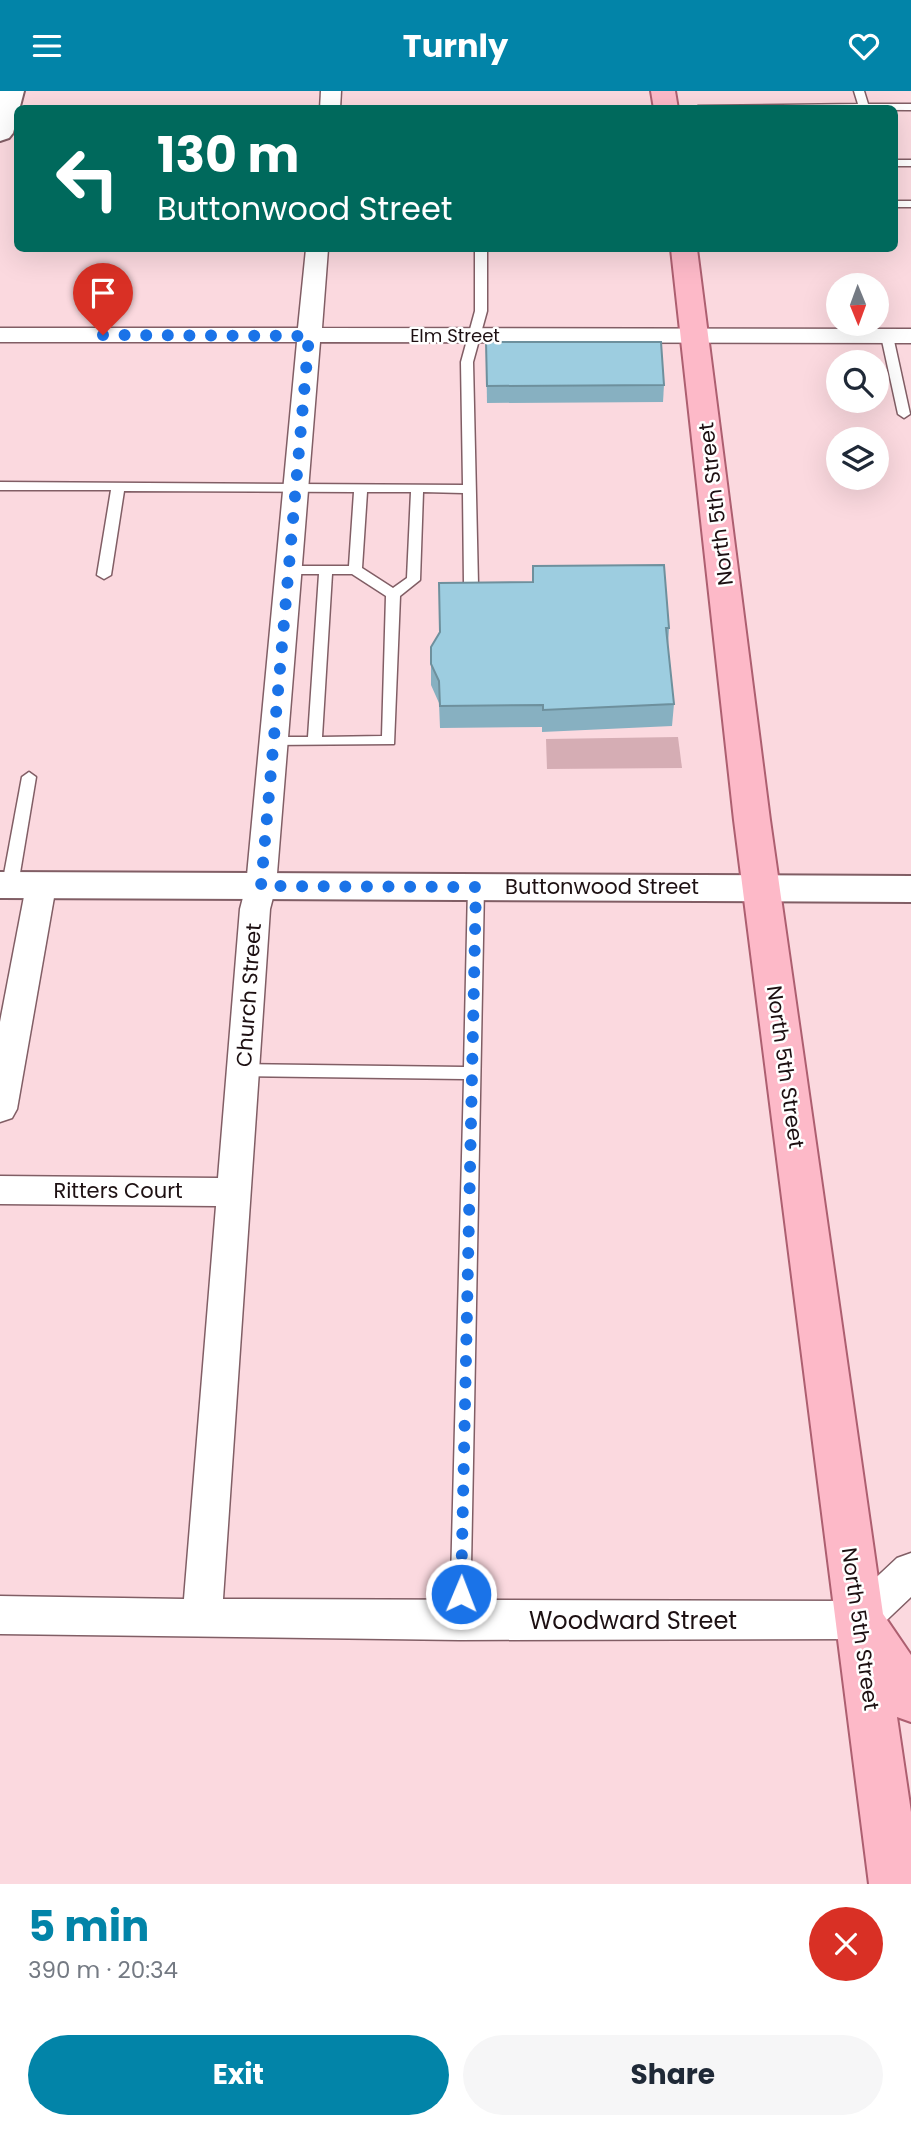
<!DOCTYPE html>
<meta charset="utf-8">
<style>
:root{--surface:#fff;--page:#f6f6f7;--text:#1f2937;--muted:#747a83;--accent:#0284a8}
body{margin:0;font-family:Poppins,sans-serif;background:var(--page);color:var(--text);height:100vh;display:flex;flex-direction:column;font-size:26px;white-space:nowrap}
*{box-sizing:border-box;margin:0}
p{font-size:23px;color:var(--muted)}
.icon{flex:none;width:38px;height:38px;fill:none;stroke:currentColor;stroke-width:2;stroke-linecap:round;stroke-linejoin:round}
.map{position:relative;height:1793px;overflow:hidden}
.details{display:flex;flex-direction:column;background:var(--surface);flex:1}
.details>*{flex:none}
.guide{position:absolute;left:14px;top:14px;width:884px;height:147px;border-radius:10px;box-shadow:0 7px 28px #0002;background:#00695c;color:#fff;overflow:hidden}
.needle{width:46px;rotate:179deg}
.fabs{position:absolute;left:826px;top:182px;display:grid;gap:14px}
.fabs a{display:grid;place-items:center;width:63px;height:63px;border-radius:50%;background:var(--surface);box-shadow:0 7px 28px #0002;font-size:35px}
.pin{position:absolute;display:grid;place-items:center;width:60px;height:60px;color:#fff;margin:-72px -30px;border-radius:50% 50% 50% 0;rotate:-45deg;box-shadow:0 0 7px #0007}
.pin .icon{rotate:45deg}
.me{position:absolute;width:77px;margin:-38px;rotate:1deg;stroke-linejoin:round;filter:drop-shadow(0 0 5px #0008)}
.turn{display:flex;align-items:center;gap:24px;height:147px;padding:0 28px;font-size:32px}
.turn .icon{width:91px;height:91px;stroke-width:2.5}
.turn b{display:block;font-size:49px;line-height:60px}
.round{display:grid;place-items:center;flex:none;width:74px;height:74px;border-radius:37px;background:var(--page)}
.head{display:flex;align-items:center;justify-content:space-between;height:119px;padding:0 28px}
h1{font-size:42px;font-weight:700;line-height:52px;color:var(--accent)}
.button{display:flex;gap:14px;margin-top:auto;padding:14px 28px}
.button a{flex:1;height:80px;border-radius:42px;background:var(--accent);color:#fff;font-size:28px;font-weight:700;line-height:80px;text-align:center}
.button a+a{background:var(--page);color:var(--text)}
header{display:flex;justify-content:space-between;align-items:center;height:91px;padding:0 28px;background:var(--accent);color:#fff;font-size:32px;font-weight:700}
.map>svg:first-child{display:block}
.green{fill:#d5adb4}
.lines{fill:none;stroke-linecap:round;stroke-linejoin:round}
.service-casing{stroke:#815e65;stroke-width:3}
.minor-casing{stroke:#815e65;stroke-width:3}
.tertiary-casing{stroke:#815e65;stroke-width:4}
.primary-casing{stroke:#ad5f70;stroke-width:4}
.service{fill:#fff;fill-rule:evenodd}
.minor{fill:#fff;fill-rule:evenodd}
.tertiary{fill:#fff;fill-rule:evenodd}
.primary{fill:#fdb9c8;fill-rule:evenodd}
.wall{fill:#87b0c1}
.building{fill:#9dcde0;stroke:#6e909d;stroke-width:2}
.route{stroke:#1a73e8;stroke-width:12;stroke-dasharray:0 21.6}
.labels{text-anchor:middle;stroke-width:5;stroke-linejoin:round;paint-order:stroke}
.far-street-label{font-size:18px;fill:#1d1012;stroke:#fff}
.street-label{font-size:21px;fill:#1d1012;stroke:#fff}
.near-street-label{font-size:24px;fill:#1d1012;stroke:#fff}
</style>
<header><svg class="icon" aria-label="menu" viewBox="0 0 24 24"><path d="M4 6h16M4 12h16M4 18h16"/></svg>Turnly<svg class="icon" aria-label="heart" viewBox="0 0 24 24"><path d="M12 20l-8-8c-3-5 5-10 8-4 3-6 11-1 8 4z"/></svg></header>
<div class="map">
<svg width="911" height="1793" viewBox="0 0 911 1793">
<rect width="100%" height="100%" fill="#fbd9df"/>
<polygon class="green" points="678,646 682,677 547,678 546,648"/>
<g class="lines">
<defs>
<g id="service">
<polygon points="854,0 864,0 868,13 911,13 911,19 693,18 698,15 858,13"/>
<rect x="894" y="69" width="17" height="6"/>
<rect x="894" y="110" width="17" height="6"/>
<path d="M475,158h12v62l-14,51 5,222 -7,4 -7,-4 -1,-91 -40,-1 -3,88 -20,16 -6,148 -126,1 -2,-3 2,-3 5,-2h35l11,-163h-31l-7,-4 7,-4h61l5,-74 -230,-1 -13,84 -7,4 -7,-4 14,-85h-111v-8l463,3 -2,-123 14,-51zM367,401h44l-4,86 -14,10 -31,-20zM332,483h20l34,22 -4,140 -60,1z"/>
<polygon points="887,242 893,245 910,323 904,327 898,323 881,245"/>
<polygon points="29,681 36,686 18,794 10,799 2,794 22,686"/>
<polygon points="476,791 484,796 470,1528 467,1535 460,1537 453,1535 450,1528 464,988 244,985 238,983 236,979 238,975 244,973 464,976 468,796"/>
</g>
<g id="minor">
<polygon points="321,0 341,0 340,18 320,18"/>
<polygon points="306,158 328,158 322,237 911,238 911,252 320,251 276,795 270,818 223,1508 851,1510 897,1467 911,1462 911,1506 873,1542 859,1548 460,1549 0,1543 0,1505 184,1508 216,1115 0,1113 0,1085 218,1087 240,818 246,795 297,251 0,251 0,237 298,237"/>
<polygon points="41,784 52,787 56,795 17,1018 12,1027 0,1031 0,931 26,795 30,787"/>
</g>
<g id="tertiary">
<polygon points="0,0 24,0 13,42 9,47 0,50"/>
<polygon points="0,781 911,785 911,811 0,807"/>
</g>
<g id="primary">
<polygon points="651,0 675,0 678,18 654,18"/>
<polygon points="671,158 697,158 770,729 883,1523 911,1564 911,1631 897,1626 911,1721 911,1793 869,1793 734,729"/>
</g>
</defs>
<use href="#service" class="service-casing"/>
<use href="#minor" class="minor-casing"/>
<use href="#tertiary" class="tertiary-casing"/>
<use href="#primary" class="primary-casing"/>
<use href="#service" class="service"/>
<use href="#minor" class="minor"/>
<use href="#tertiary" class="tertiary"/>
<use href="#primary" class="primary"/>
</g>
<g class="wall">
<polygon points="486,251 664,294 663,311 487,312"/>
<polygon points="533,475 669,537 668,556 674,613 672,635 542,641 542,636 440,637 439,612 431,594 431,556 532,491"/>
</g>
<g class="building">
<polygon points="486,251 661,251 664,294 487,295"/>
<polygon points="664,474 669,537 666,537 674,613 543,619 543,614 440,615 439,590 431,573 431,556 440,541 439,492 533,491 533,475"/>
</g>
<g class="lines">
<polyline class="route" points="103,244 309,245 261,795 476,796 461,1503"/>
</g>
<g class="labels">
<g class="far-street-label">
<text x="455" y="251">Elm Street</text>
</g>
<g class="street-label">
<text transform="translate(716 413) rotate(-97)" y="7">North 5th Street</text>
<text x="602" y="803">Buttonwood Street</text>
<text transform="translate(249 904) rotate(-86)" y="7">Church Street</text>
<text transform="translate(785 976) rotate(82)" y="7">North 5th Street</text>
<text x="118" y="1107">Ritters Court</text>
<text transform="translate(860 1538) rotate(82)" y="7">North 5th Street</text>
</g>
<g class="near-street-label">
<text x="633" y="1538">Woodward Street</text>
</g>
</g>
</svg>
<div class="fabs">
<a><svg class="needle" viewBox="-14 -14 28 28"><path d="M0-13l5 13h-10z" fill="#e53935"/><path d="M0 13l5-13h-10z" fill="#747a83"/></svg></a>
<a><svg class="icon" aria-label="search" viewBox="0 0 24 24"><circle cx="10" cy="10" r="6"/><path d="M15 15l6 6"/></svg></a>
<a><svg class="icon" aria-label="layers" viewBox="0 0 24 24"><path d="M12 4l9 5-9 5-9-5zM3 14l9 5 9-5"/></svg></a>
</div>
<div class="pin" style="left:103px;top:244px;background:#d93025"><svg class="icon" aria-label="arrive" viewBox="0 0 24 24"><path d="M6 21V4h12l-3 4 3 4H6"/></svg></div>
<svg class="me" style="left:461px;top:1503px" viewBox="-20 -20 40 40"><circle r="17" fill="#1a73e8" stroke="#fff" stroke-width="3"/><path d="M0-11L8 9 0 5-8 9z" fill="#fff"/></svg>
<div class="guide">
<div class="turn"><svg class="icon" aria-label="left" viewBox="0 0 24 24"><path d="M17 20v-9H6M10 6l-5 5 5 5"/></svg><div><b>130 m</b>Buttonwood Street</div></div>
</div>
</div>
<section class="details">
<div class="head"><div><h1>5 min</h1><p>390 m · 20:34</p></div><a class="round" style="background:#d93025;color:#fff"><svg class="icon" aria-label="close" viewBox="0 0 24 24"><path d="M6 6l12 12M18 6L6 18"/></svg></a></div>
<div class="button"><a>Exit</a><a>Share</a></div>
</section>
